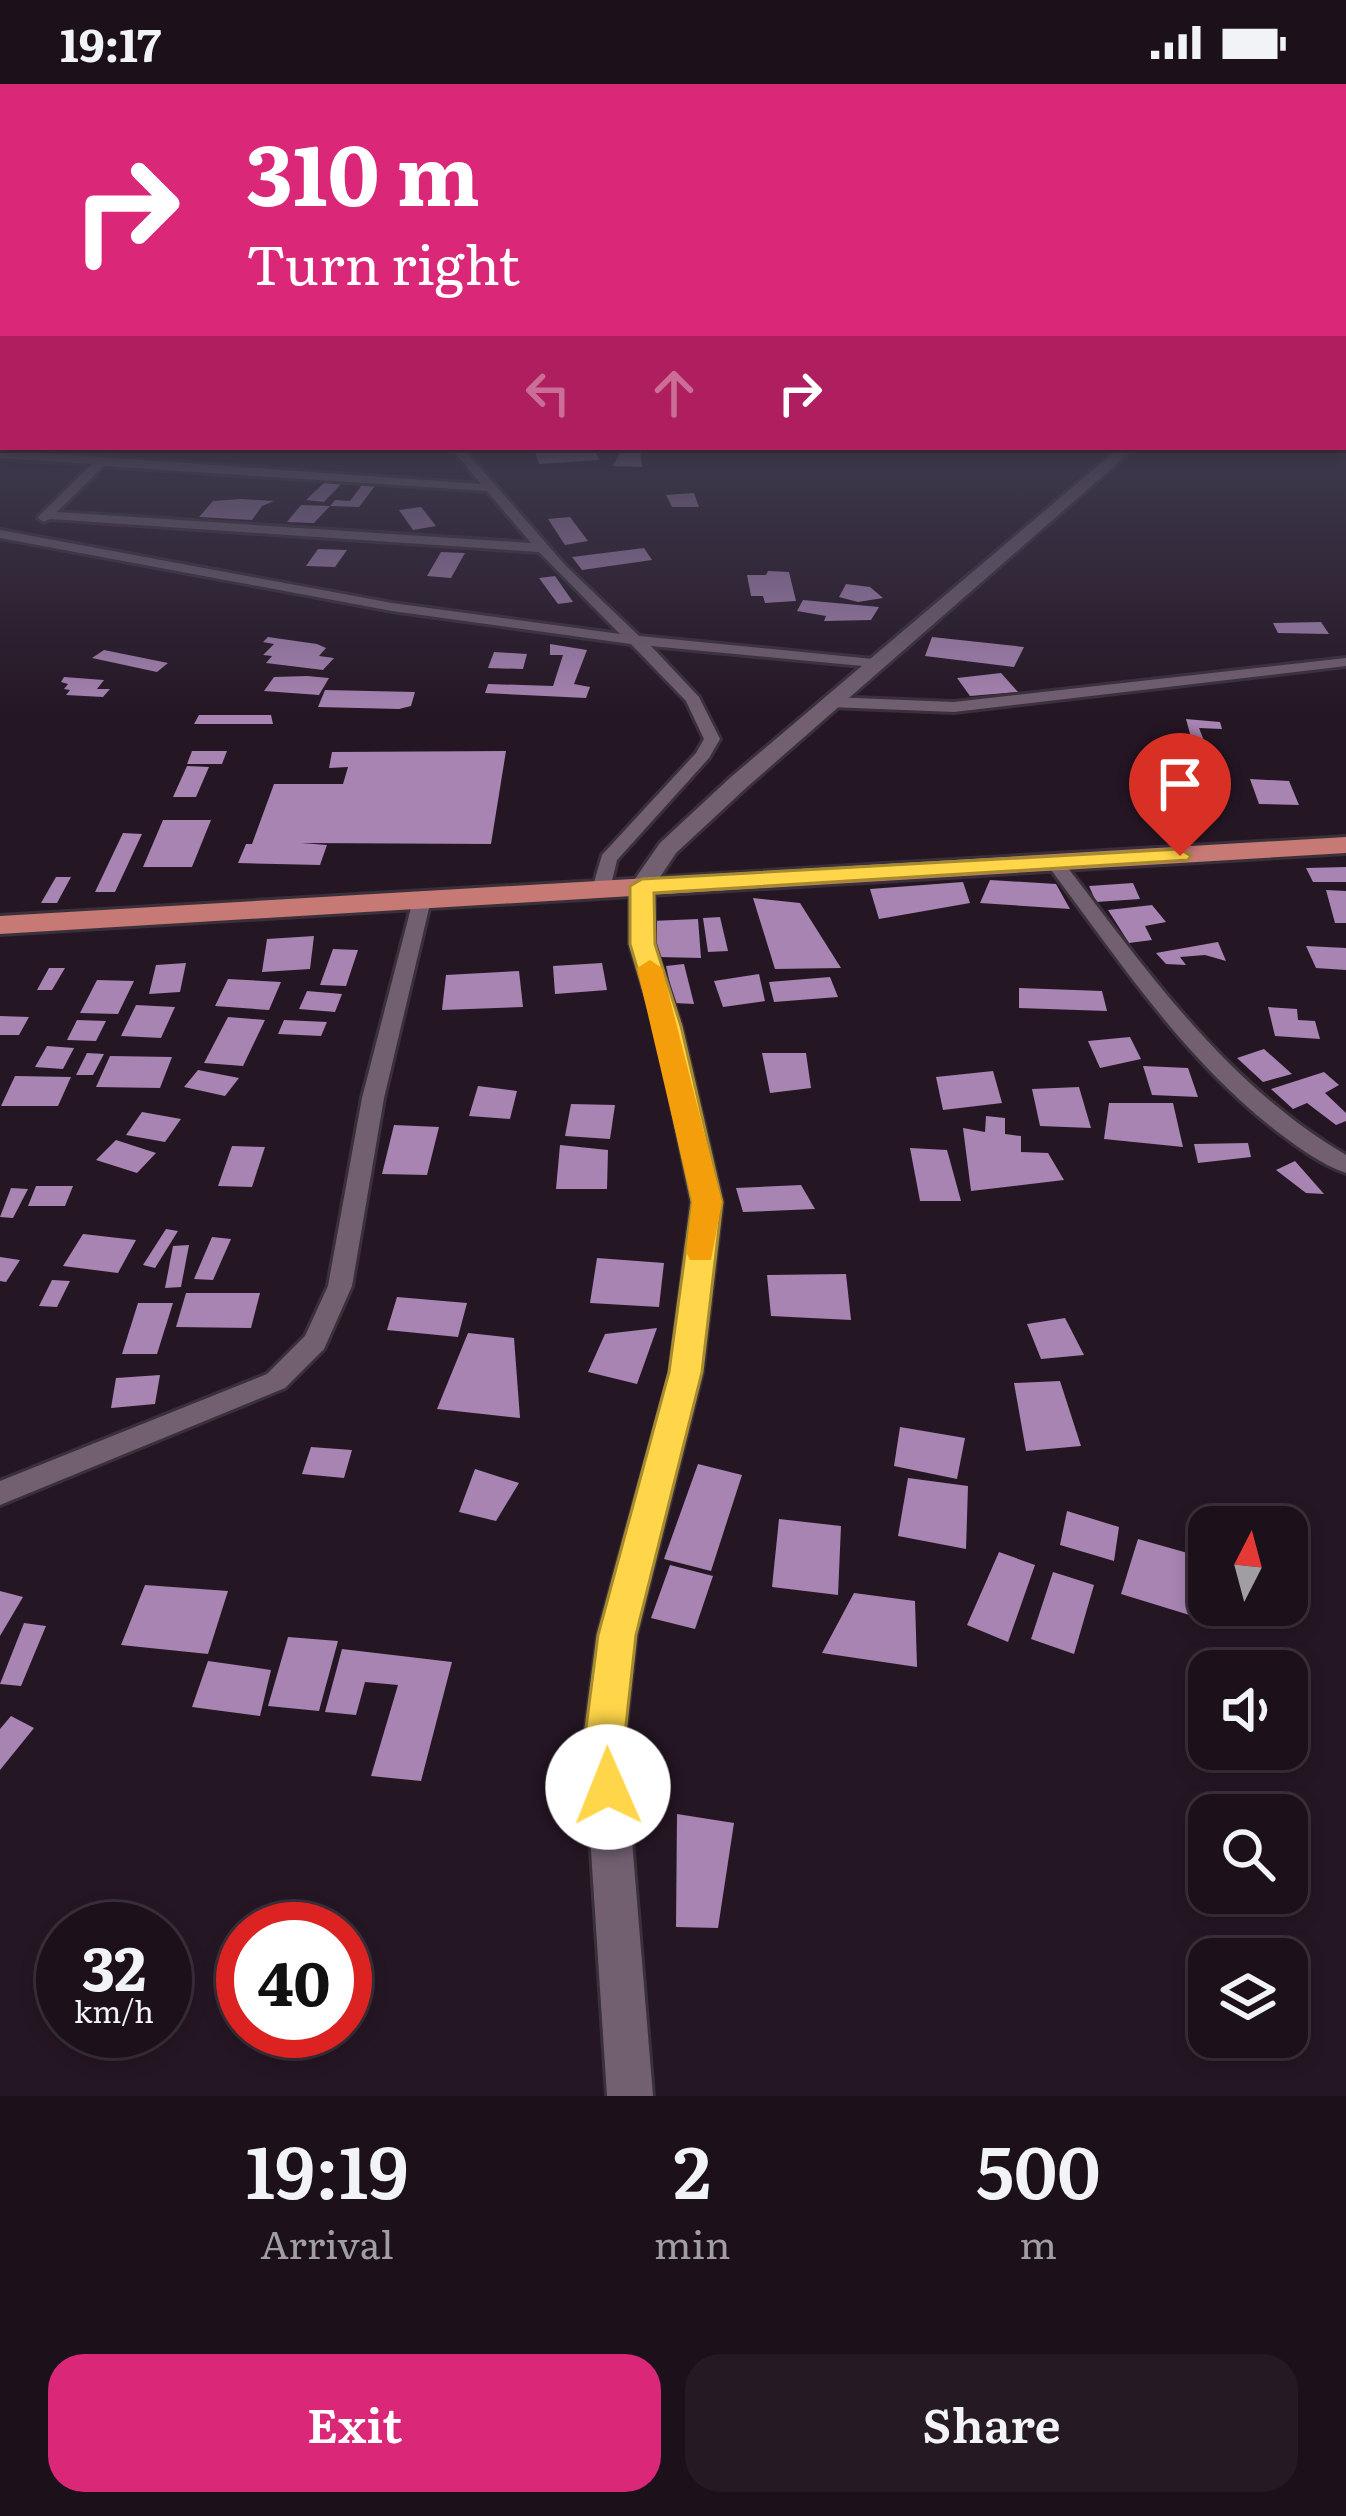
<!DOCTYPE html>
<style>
:root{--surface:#1c101b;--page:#251924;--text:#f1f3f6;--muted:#a09da3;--line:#3a303a;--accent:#db2777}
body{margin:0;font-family:Literata,serif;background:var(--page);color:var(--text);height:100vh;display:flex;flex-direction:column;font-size:45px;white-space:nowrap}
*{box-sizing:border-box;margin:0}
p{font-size:39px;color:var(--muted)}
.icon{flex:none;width:66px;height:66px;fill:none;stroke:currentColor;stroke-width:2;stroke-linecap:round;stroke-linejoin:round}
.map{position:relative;height:2012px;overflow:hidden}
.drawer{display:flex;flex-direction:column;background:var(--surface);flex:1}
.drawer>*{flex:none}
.guide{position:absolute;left:0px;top:0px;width:1347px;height:366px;box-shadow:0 6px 18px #0003,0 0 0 3px var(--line);background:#db2777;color:#fff;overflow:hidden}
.needle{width:78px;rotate:6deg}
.fabs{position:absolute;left:1188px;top:1422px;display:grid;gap:24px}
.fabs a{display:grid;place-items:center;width:120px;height:120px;border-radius:24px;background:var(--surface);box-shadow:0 6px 18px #0003,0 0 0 3px var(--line);font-size:60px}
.speed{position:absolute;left:36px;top:1818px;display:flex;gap:24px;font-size:60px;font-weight:700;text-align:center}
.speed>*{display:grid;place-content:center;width:156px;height:156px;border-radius:50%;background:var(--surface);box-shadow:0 6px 18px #0003,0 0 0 3px var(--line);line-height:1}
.speed small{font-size:30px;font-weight:400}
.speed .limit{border:18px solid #d22;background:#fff;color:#111}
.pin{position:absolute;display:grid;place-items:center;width:102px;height:102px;color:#fff;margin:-123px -51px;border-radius:50% 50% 50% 0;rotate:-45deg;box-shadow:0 0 12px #0007}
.pin .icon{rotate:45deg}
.me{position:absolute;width:132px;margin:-66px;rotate:359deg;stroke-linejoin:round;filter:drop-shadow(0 0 9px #0008)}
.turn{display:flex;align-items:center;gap:42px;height:252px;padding:0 48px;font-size:54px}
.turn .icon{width:156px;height:156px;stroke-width:2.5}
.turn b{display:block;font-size:84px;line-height:102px}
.lanes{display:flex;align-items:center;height:114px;padding:0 48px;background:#0003;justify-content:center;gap:60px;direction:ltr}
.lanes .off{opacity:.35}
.eta{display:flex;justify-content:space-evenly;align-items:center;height:204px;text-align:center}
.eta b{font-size:72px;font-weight:600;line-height:84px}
.button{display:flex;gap:24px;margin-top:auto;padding:24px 48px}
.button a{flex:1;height:138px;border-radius:36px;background:var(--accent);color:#fff;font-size:48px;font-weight:600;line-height:138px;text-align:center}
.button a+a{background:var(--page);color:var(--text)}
.status{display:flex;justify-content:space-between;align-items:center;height:84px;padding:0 60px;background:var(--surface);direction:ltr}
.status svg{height:33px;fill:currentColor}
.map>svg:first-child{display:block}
.building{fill:#a784b2}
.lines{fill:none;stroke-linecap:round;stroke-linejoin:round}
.minor-casing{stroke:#3a303a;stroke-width:6}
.tertiary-casing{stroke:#3a303a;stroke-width:6}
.primary-casing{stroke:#3a303a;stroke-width:6}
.minor{fill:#726071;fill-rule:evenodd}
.tertiary{fill:#726071;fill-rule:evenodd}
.primary{fill:#c77976;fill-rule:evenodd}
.route{fill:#ffd54a;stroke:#a68a30;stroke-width:3}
.slow{fill:#f59e0b}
</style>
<div class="status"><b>19:17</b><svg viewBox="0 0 49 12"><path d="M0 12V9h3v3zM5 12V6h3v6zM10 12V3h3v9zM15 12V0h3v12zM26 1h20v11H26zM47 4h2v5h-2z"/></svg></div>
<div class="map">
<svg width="1346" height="2012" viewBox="0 0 1346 2012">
<rect width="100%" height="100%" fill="#251624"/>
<g class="building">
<polygon points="594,364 599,376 539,380 535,368"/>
<polygon points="622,366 640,366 642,383 613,382"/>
<polygon points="325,398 342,399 324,418 306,416"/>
<polygon points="362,401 375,402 359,423 330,422 335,416 350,417"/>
<polygon points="694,409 699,423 672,423 666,411"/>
<polygon points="213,417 241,415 274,417 262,422 252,436 199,433"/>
<polygon points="301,421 330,422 314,439 287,438"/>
<polygon points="421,423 436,442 413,446 399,426"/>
<polygon points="570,433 588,457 565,461 548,435"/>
<polygon points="644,464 652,476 582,486 572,473"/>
<polygon points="318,465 347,466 335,483 306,482"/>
<polygon points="441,468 465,469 451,494 427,492"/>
<polygon points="768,487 789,488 796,517 765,519 763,512 751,512 747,491 766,491"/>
<polygon points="555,492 573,518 558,520 539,494"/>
<polygon points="846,500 870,503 883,514 858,518 839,513"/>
<polygon points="803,516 879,523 871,536 824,537 826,532 797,527"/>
<polygon points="1321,538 1329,550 1278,549 1273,539"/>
<polygon points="268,553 317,560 326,564 319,572 334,574 323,586 266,579 272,572 263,571 274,560 263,558"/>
<polygon points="932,553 1024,563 1014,583 925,572"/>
<polygon points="550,560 587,566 574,600 590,603 586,614 485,609 488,600 553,602 563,571 550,571"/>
<polygon points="104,566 168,579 157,588 92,574"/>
<polygon points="494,568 527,570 523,585 488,584"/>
<polygon points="1001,589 1018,608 970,612 957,594"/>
<polygon points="307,592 329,594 319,611 264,607 274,593"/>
<polygon points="64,593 104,596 97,605 110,605 103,613 66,611 70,606 64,605 68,600 61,598"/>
<polygon points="325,606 415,608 411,622 399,625 318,623"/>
<polygon points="199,631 271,631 273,640 194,640"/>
<polygon points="1186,635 1220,638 1222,645 1199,644 1205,659 1192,657"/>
<polygon points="192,667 227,667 222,680 187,680"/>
<polygon points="506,667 491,760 301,759 327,761 320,781 238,779 246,760 252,760 274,700 343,700 348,683 329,684 332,668"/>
<polygon points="187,682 209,683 196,713 173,713"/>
<polygon points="1250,695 1289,697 1299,721 1259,720"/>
<polygon points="163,736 211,736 192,783 143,783"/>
<polygon points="123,749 142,750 115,808 95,808"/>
<polygon points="1346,783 1346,798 1313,798 1306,784"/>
<polygon points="56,793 71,793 57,819 41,819"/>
<polygon points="990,796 1056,800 1070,825 980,819"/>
<polygon points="963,798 970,819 879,835 870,805"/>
<polygon points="1133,799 1140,815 1096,818 1089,802"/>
<polygon points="1326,806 1346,807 1346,839 1335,839"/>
<polygon points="753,814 800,819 841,884 775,885"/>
<polygon points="1152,821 1166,838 1145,842 1152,856 1129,859 1108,826"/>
<polygon points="720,833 728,867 708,868 703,834"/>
<polygon points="698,835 701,874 658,873 651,837"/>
<polygon points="314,852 310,885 262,888 267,855"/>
<polygon points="1218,858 1226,877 1205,871 1180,873 1186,881 1166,880 1156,869"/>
<polygon points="1306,862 1346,864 1346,886 1316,884"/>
<polygon points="333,865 358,866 346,902 320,901"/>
<polygon points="186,879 180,908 149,910 156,881"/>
<polygon points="602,879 607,906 555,910 553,882"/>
<polygon points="684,880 694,920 674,919 666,882"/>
<polygon points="49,884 65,884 52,906 37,906"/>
<polygon points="519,887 523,923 442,926 446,891"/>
<polygon points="759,890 765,917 723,923 714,897"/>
<polygon points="830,893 838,913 774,918 769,898"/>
<polygon points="228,895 281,898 269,926 215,922"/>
<polygon points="97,896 134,897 118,930 80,929"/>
<polygon points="1019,904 1102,907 1107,927 1019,924"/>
<polygon points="307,907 342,910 335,928 299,925"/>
<polygon points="136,921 175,923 161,954 121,952"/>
<polygon points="1268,923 1297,925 1298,936 1315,937 1320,955 1275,952"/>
<polygon points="0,932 29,933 19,951 0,951"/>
<polygon points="228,933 265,936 243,982 204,979"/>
<polygon points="77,936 106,937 96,957 67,956"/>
<polygon points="284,936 327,938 321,952 278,950"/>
<polygon points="1130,953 1141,975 1100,984 1088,957"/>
<polygon points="47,962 74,964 63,985 35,983"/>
<polygon points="1264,965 1292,990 1263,998 1237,974"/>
<polygon points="87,969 104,970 93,991 76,991"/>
<polygon points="762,969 806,969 811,1004 770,1009"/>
<polygon points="110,972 172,973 160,1004 96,1003"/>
<polygon points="1143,982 1188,984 1198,1013 1152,1011"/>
<polygon points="198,986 239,994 225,1012 184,1003"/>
<polygon points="993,987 1002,1019 943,1026 936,993"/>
<polygon points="1324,988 1339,1001 1325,1009 1346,1029 1346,1037 1336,1041 1307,1019 1293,1025 1271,1005"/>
<polygon points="15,992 71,993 58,1022 1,1022"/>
<polygon points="478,1002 517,1007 510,1035 469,1032"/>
<polygon points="1079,1003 1091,1044 1040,1042 1032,1005"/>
<polygon points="1109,1019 1173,1019 1183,1063 1104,1055"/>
<polygon points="571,1020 615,1021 610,1055 565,1052"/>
<polygon points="142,1028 181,1035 165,1058 126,1051"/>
<polygon points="986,1032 1005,1034 1005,1050 1021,1052 1021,1068 1048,1069 1064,1096 971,1107 963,1044 985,1048"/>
<polygon points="394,1041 439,1043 427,1091 382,1090"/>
<polygon points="116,1056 156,1069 137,1089 96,1076"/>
<polygon points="1248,1059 1251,1073 1198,1079 1194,1060"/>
<polygon points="560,1061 608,1066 607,1105 556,1105"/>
<polygon points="232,1062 265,1063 252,1103 218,1102"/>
<polygon points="910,1064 947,1066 961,1117 920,1117"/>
<polygon points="1295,1077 1324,1110 1306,1109 1276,1086"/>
<polygon points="801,1101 815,1125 743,1128 736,1104"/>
<polygon points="36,1102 73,1102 65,1122 28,1122"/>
<polygon points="11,1104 28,1105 13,1134 0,1133"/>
<polygon points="166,1145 178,1147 155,1184 143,1181"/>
<polygon points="83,1150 136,1156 118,1189 63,1182"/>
<polygon points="212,1153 231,1155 213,1196 194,1195"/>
<polygon points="189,1161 181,1203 165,1204 173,1162"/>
<polygon points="0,1173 20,1176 6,1198 0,1197"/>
<polygon points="597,1174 664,1179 659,1223 590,1219"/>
<polygon points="846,1190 851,1236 771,1232 767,1191"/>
<polygon points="52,1196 70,1197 57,1223 39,1222"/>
<polygon points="186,1209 260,1209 251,1244 176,1243"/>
<polygon points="397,1213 467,1219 458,1253 387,1246"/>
<polygon points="138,1219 173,1219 157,1270 122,1270"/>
<polygon points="1065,1234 1084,1271 1041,1275 1027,1240"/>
<polygon points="657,1244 637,1300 588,1288 605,1250"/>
<polygon points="468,1249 514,1254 520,1334 437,1325"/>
<polygon points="160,1291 155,1320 111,1324 116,1294"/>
<polygon points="1060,1297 1081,1362 1026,1367 1014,1299"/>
<polygon points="900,1343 965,1354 957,1395 894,1382"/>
<polygon points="311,1363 352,1366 344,1394 302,1390"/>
<polygon points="698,1380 742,1391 711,1487 664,1475"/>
<polygon points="475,1385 519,1399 496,1437 459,1428"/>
<polygon points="908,1394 968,1402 966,1465 898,1452"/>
<polygon points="1067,1427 1119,1443 1114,1477 1060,1461"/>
<polygon points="779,1435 841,1442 838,1511 772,1503"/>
<polygon points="1138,1455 1209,1475 1209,1537 1121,1510"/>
<polygon points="999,1468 1035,1481 1008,1558 967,1541"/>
<polygon points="670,1481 713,1492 695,1545 651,1534"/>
<polygon points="1053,1488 1094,1501 1074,1570 1031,1555"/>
<polygon points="145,1501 228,1507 208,1570 121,1561"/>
<polygon points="0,1507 23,1513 0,1552"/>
<polygon points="854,1509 915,1517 917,1583 822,1569"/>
<polygon points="24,1539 46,1542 21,1602 0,1600"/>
<polygon points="288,1553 338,1557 319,1627 268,1622"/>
<polygon points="342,1565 452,1578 421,1697 371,1692 398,1601 365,1598 356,1631 325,1628"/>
<polygon points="208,1577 271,1586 260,1632 192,1623"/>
<polygon points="11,1632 34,1644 0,1686 0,1645"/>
<polygon points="677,1730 734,1739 718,1844 676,1843"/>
</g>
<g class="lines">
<defs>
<g id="minor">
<path d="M450,363h12l104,119 73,70 234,23 7,4 -7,4 -222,-21 48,51 21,42 -11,19 -92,102 -7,29 -9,5 -9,-5 10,-34 94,-102 8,-14 -18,-38 -55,-57 -239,-33 -392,-73v-8l392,73 228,31 -81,-82 -489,-33 -6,3 -6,-4 2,-3 52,-51 -92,-6v-8l481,34zM104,382l383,25 44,52 -474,-31z"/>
<polygon points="1346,574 1346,582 954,628 830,623 822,618 830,613 954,618"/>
<path d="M1055,774l6,1c85,110 163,224 285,296v18c-26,-9 -50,-27 -72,-44 -91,-71 -156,-170 -225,-262l-3,-4z"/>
<polygon points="422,811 431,816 384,1014 352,1202 324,1265 285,1304 0,1421 0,1397 267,1290 305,1252 328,1202 362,1014 413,816"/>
</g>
<polygon id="tertiary" points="1120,363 1136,363 747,703 676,769 654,802 654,860 681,942 722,1118 702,1289 636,1551 624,1659 653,2012 607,2012 584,1659 598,1551 670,1289 692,1118 655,942 630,860 630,802 660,759 731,693"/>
<polygon id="primary" points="1346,753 1346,769 0,850 0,832"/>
</defs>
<use href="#minor" class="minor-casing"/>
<use href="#tertiary" class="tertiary-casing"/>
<use href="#primary" class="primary-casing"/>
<use href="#minor" class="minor"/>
<use href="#tertiary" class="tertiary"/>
<use href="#primary" class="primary"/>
</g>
<linearGradient id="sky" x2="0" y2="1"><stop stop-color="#140c14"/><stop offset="0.55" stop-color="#403c50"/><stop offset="1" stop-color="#403c50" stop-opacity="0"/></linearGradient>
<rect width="1346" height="630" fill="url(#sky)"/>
<polygon class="route" points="1180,765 1191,772 1188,776 654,809 655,860 681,942 722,1118 702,1288 636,1551 624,1659 628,1703 622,1717 608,1723 593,1717 587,1703 584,1659 598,1551 669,1288 692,1118 654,942 630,860 630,802 642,795"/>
<polygon class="slow" points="650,876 662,884 722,1118 711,1176 690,1176 686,1168 692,1118 637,884"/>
</svg>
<div class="fabs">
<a><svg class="needle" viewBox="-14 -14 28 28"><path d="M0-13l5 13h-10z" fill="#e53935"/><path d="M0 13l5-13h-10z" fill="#a09da3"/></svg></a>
<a><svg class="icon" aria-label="sound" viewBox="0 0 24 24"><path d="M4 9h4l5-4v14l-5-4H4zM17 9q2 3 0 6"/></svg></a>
<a><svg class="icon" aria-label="search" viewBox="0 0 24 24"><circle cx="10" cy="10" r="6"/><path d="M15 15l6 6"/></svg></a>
<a><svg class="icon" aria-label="layers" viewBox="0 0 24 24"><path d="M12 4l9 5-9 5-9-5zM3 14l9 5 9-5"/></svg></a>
</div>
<div class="speed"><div>32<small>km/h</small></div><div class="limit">40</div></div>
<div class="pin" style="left:1180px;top:772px;background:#d93025"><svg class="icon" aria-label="arrive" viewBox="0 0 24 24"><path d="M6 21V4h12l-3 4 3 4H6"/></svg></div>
<svg class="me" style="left:608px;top:1703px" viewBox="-20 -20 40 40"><circle r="19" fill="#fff"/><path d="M0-13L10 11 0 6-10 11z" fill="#ffd54a"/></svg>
<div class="guide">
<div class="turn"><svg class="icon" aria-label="right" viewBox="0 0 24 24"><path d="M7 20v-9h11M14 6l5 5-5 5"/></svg><div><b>310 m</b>Turn right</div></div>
<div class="lanes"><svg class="icon off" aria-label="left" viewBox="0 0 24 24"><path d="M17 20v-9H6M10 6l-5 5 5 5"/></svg><svg class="icon off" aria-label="ahead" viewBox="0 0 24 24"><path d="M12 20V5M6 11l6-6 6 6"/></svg><svg class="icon" aria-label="right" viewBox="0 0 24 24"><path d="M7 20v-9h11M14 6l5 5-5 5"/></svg></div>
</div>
</div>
<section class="drawer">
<div class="eta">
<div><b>19:19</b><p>Arrival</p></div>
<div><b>2</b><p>min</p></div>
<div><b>500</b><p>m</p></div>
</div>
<div class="button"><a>Exit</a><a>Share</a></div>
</section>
